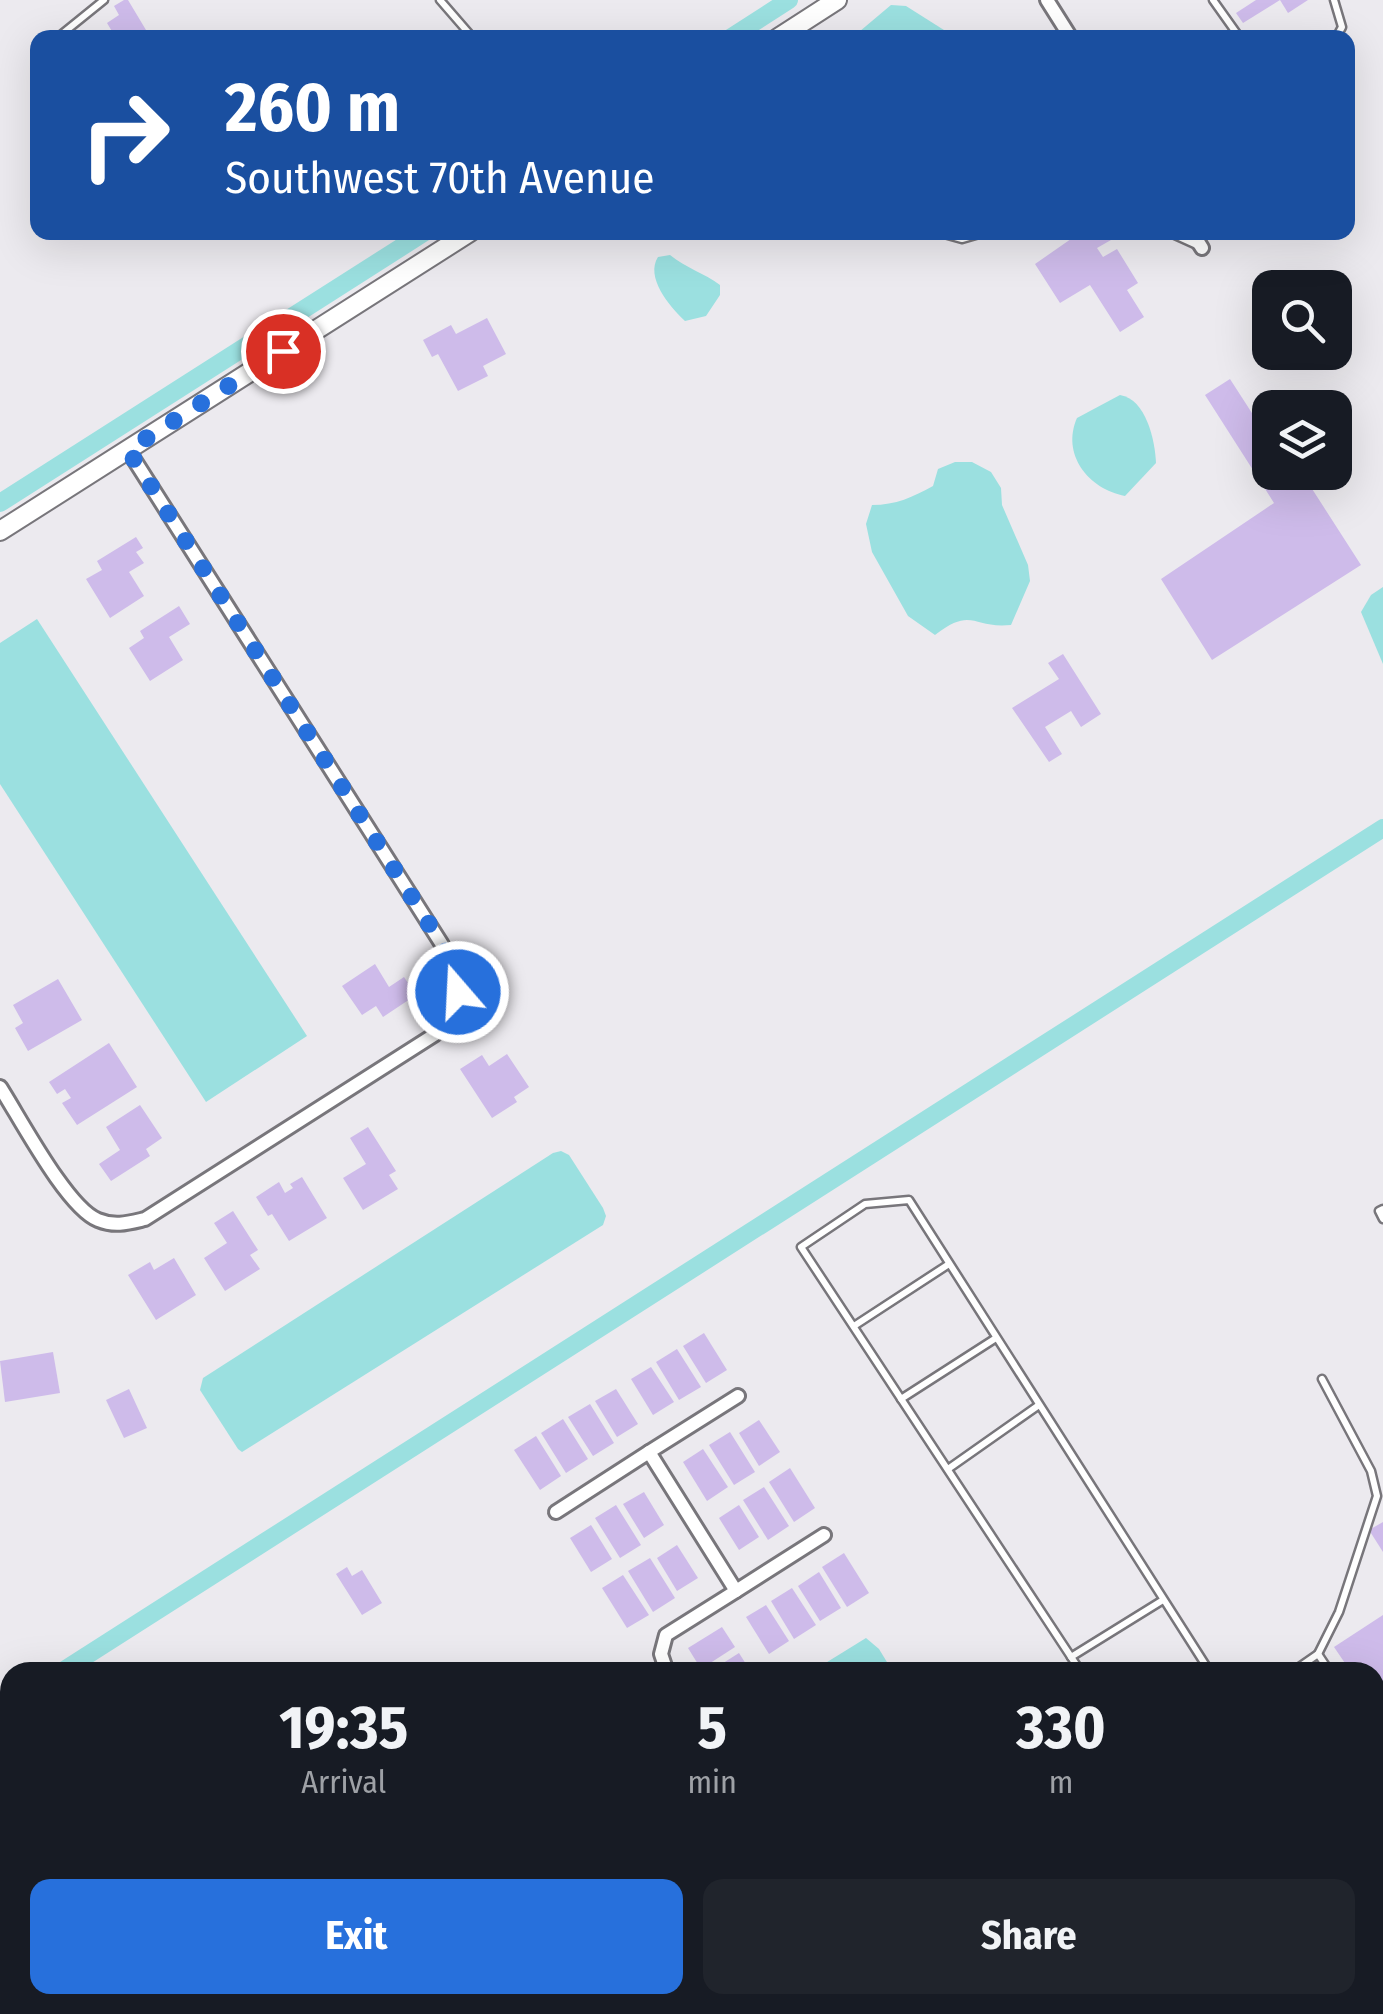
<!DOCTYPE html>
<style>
:root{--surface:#171b24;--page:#20242c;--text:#f1f3f6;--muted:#9ea1a6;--accent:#2770dc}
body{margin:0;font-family:"Fira Sans Condensed",sans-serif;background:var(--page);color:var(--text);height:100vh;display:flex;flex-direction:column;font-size:38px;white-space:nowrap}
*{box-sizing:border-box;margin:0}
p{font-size:32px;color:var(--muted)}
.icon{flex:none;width:55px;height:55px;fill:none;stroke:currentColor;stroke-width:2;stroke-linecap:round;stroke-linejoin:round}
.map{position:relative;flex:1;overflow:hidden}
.details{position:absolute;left:0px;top:1662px;width:1385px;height:352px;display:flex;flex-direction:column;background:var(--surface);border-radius:30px 30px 0 0;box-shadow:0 10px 40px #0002}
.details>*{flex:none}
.guide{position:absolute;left:30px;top:30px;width:1325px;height:210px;border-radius:20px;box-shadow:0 10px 40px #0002;background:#1a4fa0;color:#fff;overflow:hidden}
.tools{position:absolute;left:1252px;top:270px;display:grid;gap:20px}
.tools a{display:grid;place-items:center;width:100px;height:100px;border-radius:20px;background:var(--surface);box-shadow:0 10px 40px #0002;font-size:50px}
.pin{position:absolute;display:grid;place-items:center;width:85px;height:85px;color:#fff;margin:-42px;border:5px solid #fff;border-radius:50%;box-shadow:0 2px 10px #0007}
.me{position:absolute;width:110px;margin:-55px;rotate:341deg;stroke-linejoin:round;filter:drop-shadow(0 0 8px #0008)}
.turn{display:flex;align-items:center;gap:35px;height:210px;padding:0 30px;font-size:45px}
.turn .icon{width:130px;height:130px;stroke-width:2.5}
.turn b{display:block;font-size:70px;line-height:85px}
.eta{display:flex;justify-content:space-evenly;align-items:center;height:170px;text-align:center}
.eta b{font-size:60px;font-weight:700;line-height:70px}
.action{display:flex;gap:20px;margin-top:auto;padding:20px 30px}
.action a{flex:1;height:115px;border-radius:20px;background:var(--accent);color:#fff;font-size:40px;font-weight:700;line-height:115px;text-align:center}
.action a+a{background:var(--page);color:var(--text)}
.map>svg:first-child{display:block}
.water{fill:#9be0e0}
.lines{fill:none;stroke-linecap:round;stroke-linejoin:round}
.canal{stroke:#9be0e0;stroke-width:18}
.building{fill:#cebbea}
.lane-casing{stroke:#78767b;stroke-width:11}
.street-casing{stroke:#78767b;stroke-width:18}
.secondary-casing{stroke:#78767b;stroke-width:22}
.lane{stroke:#fff;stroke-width:6}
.street{stroke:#fff;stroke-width:12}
.secondary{stroke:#fff;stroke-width:18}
.route{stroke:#2770dc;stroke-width:18;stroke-dasharray:0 32.4}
</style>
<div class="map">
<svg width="1383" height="2014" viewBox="0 0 1383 2014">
<rect width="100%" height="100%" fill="#eceaef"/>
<g class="water">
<polygon points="891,5 906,6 955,37 853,37"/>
<path d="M670,255c16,13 34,18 50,30v10l-14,21 -21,5c-16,-15 -40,-44 -27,-64z"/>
<path d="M1120,395c26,4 35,45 36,68l-31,33c-37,-7 -64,-42 -48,-78z"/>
<path d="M955,462h17l19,10 10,16 1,17 26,60 2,16 -19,44c-39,4 -38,-19 -76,10l-27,-19 -36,-64 -6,-28 6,-19c24,0 41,-8 61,-19l5,-17z"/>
<polygon points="1383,587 1383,664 1361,612 1371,595"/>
<polygon points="37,619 307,1036 206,1102 0,784 0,643"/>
<polygon points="561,1151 569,1155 603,1208 606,1216 603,1225 242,1452 238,1449 200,1390 203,1378 553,1153"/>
<polygon points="866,1638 879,1649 893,1672 811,1672"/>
<polygon points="10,1820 10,1967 1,1973 0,1827"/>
<polygon points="251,2005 310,2005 315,2014 257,2014"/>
</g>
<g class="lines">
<g class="canal">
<polyline points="730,38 789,0"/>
<polyline points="0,503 425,232"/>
<polyline points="61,1672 1383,828"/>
<polyline points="0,1711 10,1705"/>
</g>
</g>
<g class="building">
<polygon points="124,0 128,0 146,30 135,38 116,38 107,23 119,15 114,6"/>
<polygon points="1256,0 1280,0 1243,23 1236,13"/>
<polygon points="1280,0 1308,0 1288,13"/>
<polygon points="1081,232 1107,232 1111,240 1097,248 1103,257 1117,249 1138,283 1127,290 1144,317 1120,332 1090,285 1060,303 1035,264"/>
<polygon points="487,318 506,354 483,366 488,376 458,391 438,354 432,357 423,340 451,325 456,334"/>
<polygon points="1230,379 1270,441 1270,472 1290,472 1299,487 1307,481 1361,565 1212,660 1161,579 1274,503 1205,395"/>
<polygon points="136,537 143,548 136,552 144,563 129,572 144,596 110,618 86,579 102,570 97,561"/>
<polygon points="179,606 190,624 169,637 183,660 150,681 129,648 144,638 140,631"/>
<polygon points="1063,654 1101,714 1081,727 1071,711 1045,727 1062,754 1049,762 1012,708 1059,679 1048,663"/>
<polygon points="375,964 389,987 404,977 416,995 383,1017 376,1006 362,1015 342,986"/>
<polygon points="58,979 82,1020 28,1051 15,1028 23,1023 13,1005"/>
<polygon points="109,1043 137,1087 77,1125 62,1103 71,1098 65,1089 57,1094 49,1082"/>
<polygon points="507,1054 529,1087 514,1097 517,1102 492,1118 460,1069 482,1055 489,1066"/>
<polygon points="140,1105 162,1138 146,1149 150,1156 111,1181 99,1164 120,1150 106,1127"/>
<polygon points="368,1127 396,1171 389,1175 398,1189 363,1210 343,1178 366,1164 350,1138"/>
<polygon points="302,1177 327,1218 289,1241 272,1214 268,1216 256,1197 279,1182 285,1193 293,1188 290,1184"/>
<polygon points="233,1211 258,1250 250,1255 260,1269 225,1291 204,1258 227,1243 214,1223"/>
<polygon points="174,1258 196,1295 156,1320 128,1275 150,1262 154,1270"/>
<polygon points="704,1333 727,1370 706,1383 683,1346"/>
<polygon points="677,1349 701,1387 679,1400 656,1362"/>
<polygon points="53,1352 60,1393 5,1402 0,1361"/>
<polygon points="651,1367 674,1402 653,1415 631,1379"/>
<polygon points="129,1389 147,1428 124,1438 106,1400"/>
<polygon points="616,1389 638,1424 617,1437 595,1401"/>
<polygon points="590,1404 614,1443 593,1456 568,1417"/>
<polygon points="563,1419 588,1459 566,1473 541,1433"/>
<polygon points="759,1420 780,1452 759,1466 739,1433"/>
<polygon points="730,1432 755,1472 734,1485 709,1445"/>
<polygon points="536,1436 561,1476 540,1490 514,1450"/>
<polygon points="703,1449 728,1487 707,1501 683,1462"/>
<polygon points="790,1468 815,1508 794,1522 769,1482"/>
<polygon points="764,1487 789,1526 768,1540 743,1500"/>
<polygon points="644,1492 664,1525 644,1538 623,1504"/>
<polygon points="616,1505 641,1545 620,1558 595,1518"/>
<polygon points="739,1505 759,1537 739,1550 719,1518"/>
<polygon points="1383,1522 1383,1552 1369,1530"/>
<polygon points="591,1525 612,1559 591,1572 570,1538"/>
<polygon points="677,1545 698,1578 677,1591 657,1558"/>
<polygon points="844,1553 869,1593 847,1607 822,1567"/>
<polygon points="650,1558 675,1598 653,1612 628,1571"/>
<polygon points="347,1567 352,1576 362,1570 382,1603 362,1615 336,1574"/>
<polygon points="819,1572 841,1608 820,1621 798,1586"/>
<polygon points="623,1575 649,1615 627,1628 602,1588"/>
<polygon points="792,1588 816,1625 794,1639 771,1601"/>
<polygon points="766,1605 789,1641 769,1654 746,1617"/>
<polygon points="1383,1615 1383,1696 1375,1701 1375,1672 1351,1672 1334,1647"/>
<polygon points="722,1627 735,1647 701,1669 688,1648"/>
<polygon points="739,1653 751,1672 709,1672"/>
<polygon points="152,2005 178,2005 164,2014 158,2014"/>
<polygon points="385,2005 415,2005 420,2014 391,2014"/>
<polygon points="506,2005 530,2005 535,2014 492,2014"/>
<polygon points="689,2005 734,2005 720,2014 674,2014"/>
<polygon points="911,2005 949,2005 935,2014 916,2014"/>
<polygon points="961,2005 967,2005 973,2014 947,2014"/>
<polygon points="1035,2005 1057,2005 1063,2014 1034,2014 1030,2008"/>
<polygon points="1064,2005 1094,2005 1099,2014 1070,2014"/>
</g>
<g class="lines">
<defs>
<g id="lane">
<polyline points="440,0 473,38"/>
<polyline points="1213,0 1240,38"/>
<polyline points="1334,0 1342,27 1336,38"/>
<polyline points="801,25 808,38"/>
<polyline points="57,38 104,0"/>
<polyline points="937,232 962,239 986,232"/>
<polyline points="1168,232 1199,246"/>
<polyline points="1383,1209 1379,1211 1383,1219"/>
<polyline points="854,1326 949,1264"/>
<polyline points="901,1399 996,1338"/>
<polyline points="948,1469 1039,1405"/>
<polyline points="1318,1654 1339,1612 1377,1496 1371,1471 1322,1379"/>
<polyline points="1071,1657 1163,1600"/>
<polyline points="1081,1672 801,1247 865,1204 909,1200 1210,1672"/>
<polyline points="1292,1672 1318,1654 1330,1672"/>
<polyline points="1375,1728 1383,1724"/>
<polyline points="1375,1743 1383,1756"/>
<polyline points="1375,1933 1383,1946"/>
<polyline points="1295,2005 1300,2014"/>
</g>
<g id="street">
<polyline points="1047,0 1071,38"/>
<polyline points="1192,232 1202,248"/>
<path d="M0,1087c20,31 67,121 98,133 17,7 30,3 47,-1l289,-184c32,-33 28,-54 7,-92l-313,-493"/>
<polyline points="556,1512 649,1452"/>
<polyline points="736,1591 824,1535"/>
<polyline points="667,1672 661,1654 666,1635 736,1591 649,1452 738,1396"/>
<polyline points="878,2005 884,2014"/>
</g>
<g id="secondary">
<polyline points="778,38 837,0"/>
<polyline points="0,531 470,232"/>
</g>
</defs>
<use href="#lane" class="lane-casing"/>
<use href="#street" class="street-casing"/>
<use href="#secondary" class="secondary-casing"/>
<use href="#lane" class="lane"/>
<use href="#street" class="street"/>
<use href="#secondary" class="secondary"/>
</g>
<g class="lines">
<polyline class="route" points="283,351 128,450 441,943 455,969 458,992"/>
</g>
</svg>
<div class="tools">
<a><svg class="icon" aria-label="search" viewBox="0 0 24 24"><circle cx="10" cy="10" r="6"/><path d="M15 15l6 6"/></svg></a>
<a><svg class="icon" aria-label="layers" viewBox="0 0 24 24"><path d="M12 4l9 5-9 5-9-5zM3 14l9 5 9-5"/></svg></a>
</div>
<div class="pin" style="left:283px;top:351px;background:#d93025"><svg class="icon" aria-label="arrive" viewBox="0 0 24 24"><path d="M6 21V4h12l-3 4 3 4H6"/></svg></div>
<svg class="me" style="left:458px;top:992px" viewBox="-20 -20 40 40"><circle r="17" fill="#2770dc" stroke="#fff" stroke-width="3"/><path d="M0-11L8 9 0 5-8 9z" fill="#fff"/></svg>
<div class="guide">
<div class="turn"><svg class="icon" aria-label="right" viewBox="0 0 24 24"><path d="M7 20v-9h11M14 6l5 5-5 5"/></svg><div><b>260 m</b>Southwest 70th Avenue</div></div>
</div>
<section class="details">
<div class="eta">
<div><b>19:35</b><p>Arrival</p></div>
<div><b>5</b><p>min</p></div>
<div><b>330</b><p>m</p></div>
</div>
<div class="action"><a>Exit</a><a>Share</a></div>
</section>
</div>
